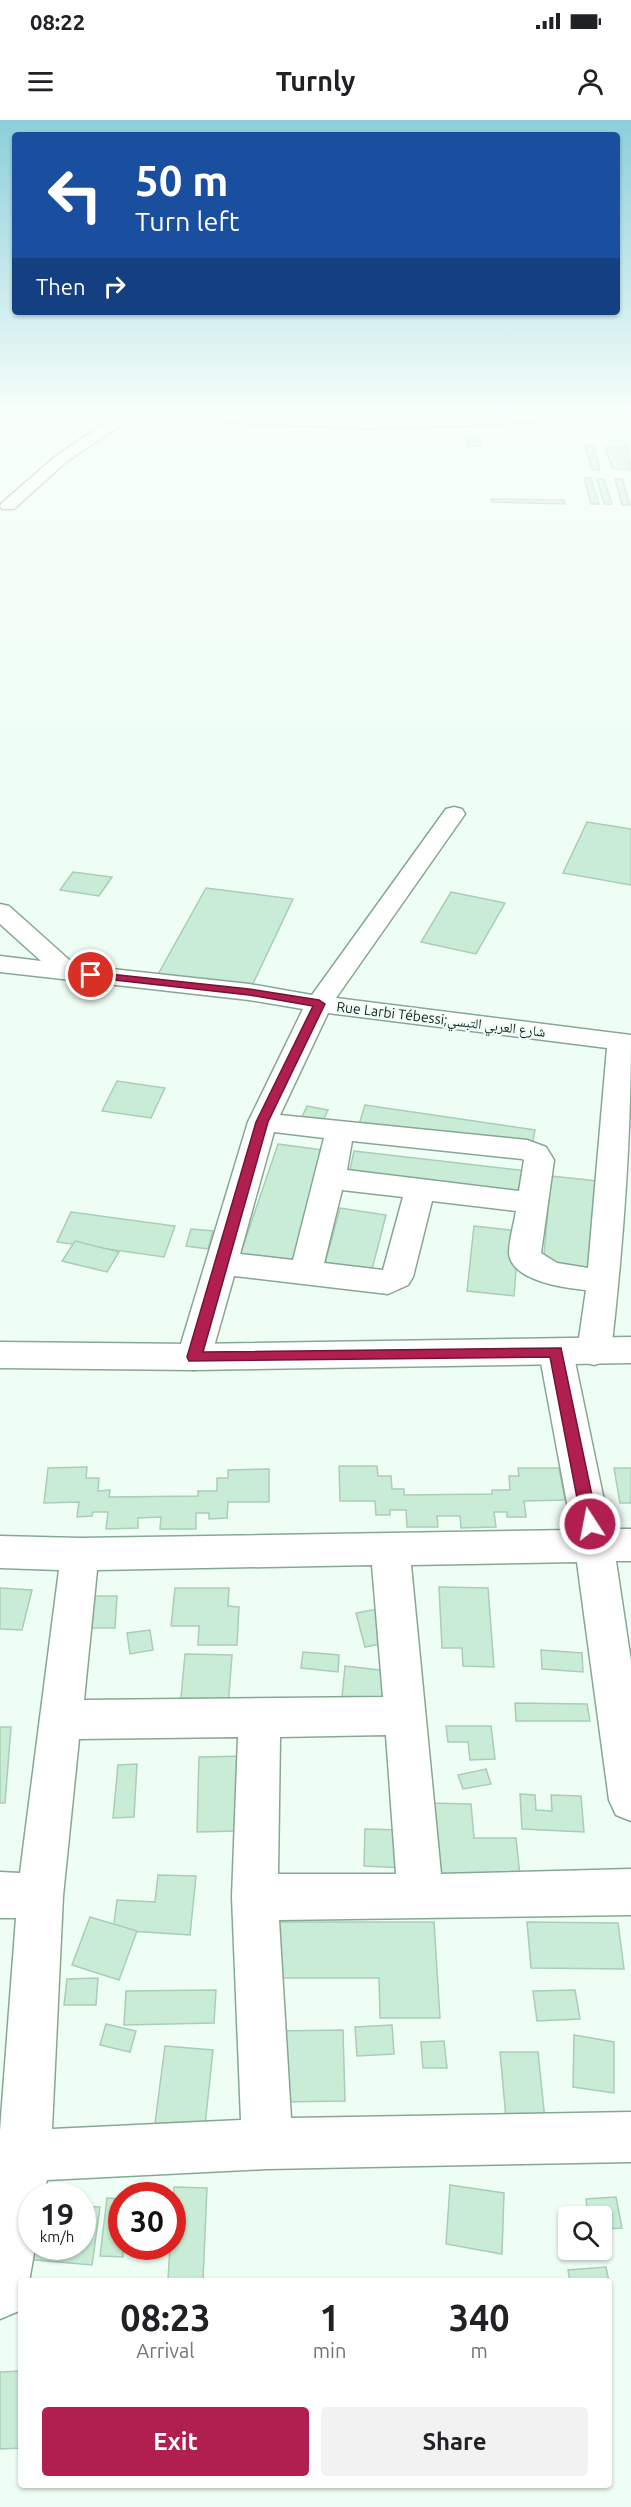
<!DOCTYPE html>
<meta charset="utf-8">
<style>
:root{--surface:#fff;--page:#f2f2f2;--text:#202124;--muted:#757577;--accent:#b01f4f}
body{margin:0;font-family:Ubuntu,"Noto Naskh Arabic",sans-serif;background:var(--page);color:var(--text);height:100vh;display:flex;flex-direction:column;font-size:22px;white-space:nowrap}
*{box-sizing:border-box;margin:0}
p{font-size:20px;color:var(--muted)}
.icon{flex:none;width:33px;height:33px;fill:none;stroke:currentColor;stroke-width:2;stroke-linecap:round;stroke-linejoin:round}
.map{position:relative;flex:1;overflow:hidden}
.details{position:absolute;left:18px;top:2158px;width:594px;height:210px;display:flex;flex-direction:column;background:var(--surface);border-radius:6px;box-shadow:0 2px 4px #0004}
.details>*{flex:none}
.hud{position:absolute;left:12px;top:12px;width:608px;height:183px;border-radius:6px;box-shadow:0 2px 4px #0004;background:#1a4fa0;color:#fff;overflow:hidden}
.fabs{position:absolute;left:558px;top:2086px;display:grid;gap:12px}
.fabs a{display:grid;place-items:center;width:54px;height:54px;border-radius:6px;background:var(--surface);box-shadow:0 2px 4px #0004;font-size:30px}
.speed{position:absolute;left:18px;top:2062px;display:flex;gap:12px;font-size:30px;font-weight:700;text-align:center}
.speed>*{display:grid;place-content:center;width:78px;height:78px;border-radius:50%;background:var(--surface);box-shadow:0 2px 4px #0004;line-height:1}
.speed small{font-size:15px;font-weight:400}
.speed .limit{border:9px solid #d22;background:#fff;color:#111}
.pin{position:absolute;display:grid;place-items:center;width:51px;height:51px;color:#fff;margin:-26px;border:3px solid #fff;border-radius:50%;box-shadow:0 2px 6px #0007}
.me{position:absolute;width:66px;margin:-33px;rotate:349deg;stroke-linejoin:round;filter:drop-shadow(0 0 4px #0008)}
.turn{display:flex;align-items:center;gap:21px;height:126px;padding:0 24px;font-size:27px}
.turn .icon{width:78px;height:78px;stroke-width:2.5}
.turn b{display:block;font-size:42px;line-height:51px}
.then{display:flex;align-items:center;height:57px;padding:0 24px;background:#0003;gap:12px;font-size:22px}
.eta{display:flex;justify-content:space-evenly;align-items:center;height:102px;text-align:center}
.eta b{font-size:36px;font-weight:700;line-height:42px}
.action{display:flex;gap:12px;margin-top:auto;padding:12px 24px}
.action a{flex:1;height:69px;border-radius:6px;background:var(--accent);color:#fff;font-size:24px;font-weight:700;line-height:69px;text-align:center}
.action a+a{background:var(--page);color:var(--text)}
.status{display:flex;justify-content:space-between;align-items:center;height:42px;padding:0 30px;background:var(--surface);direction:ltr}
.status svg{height:16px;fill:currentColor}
header{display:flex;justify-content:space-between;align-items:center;height:78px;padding:0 24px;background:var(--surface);font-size:27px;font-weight:700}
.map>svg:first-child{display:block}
.building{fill:#c8ecd5;stroke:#a9cdb7;stroke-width:1.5}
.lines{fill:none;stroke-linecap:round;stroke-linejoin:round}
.minor-casing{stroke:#86a893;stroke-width:3}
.major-casing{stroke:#86a893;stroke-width:3}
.minor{fill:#fff;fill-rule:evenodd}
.major{fill:#fff;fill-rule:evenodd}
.route{fill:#b01f4f;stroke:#721433;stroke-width:1.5}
.labels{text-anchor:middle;stroke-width:4.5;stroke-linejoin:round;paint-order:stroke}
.far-street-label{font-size:14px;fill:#15221a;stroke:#effef5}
</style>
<div class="status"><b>08:22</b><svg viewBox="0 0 49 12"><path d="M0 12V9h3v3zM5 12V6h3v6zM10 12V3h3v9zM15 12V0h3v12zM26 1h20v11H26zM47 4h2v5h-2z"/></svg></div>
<header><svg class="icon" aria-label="menu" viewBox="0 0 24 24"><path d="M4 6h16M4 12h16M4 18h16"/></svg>Turnly<svg class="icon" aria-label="person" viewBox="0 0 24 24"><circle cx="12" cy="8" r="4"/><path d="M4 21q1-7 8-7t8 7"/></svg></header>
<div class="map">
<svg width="631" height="2387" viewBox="0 0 631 2387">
<rect width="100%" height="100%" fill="#effef5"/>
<g class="building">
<polygon points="466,318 481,318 481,326 467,326"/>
<polygon points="585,326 594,326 600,350 592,350"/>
<polygon points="620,326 627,326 631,350 628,350"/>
<polygon points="605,327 617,327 625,349 612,348"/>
<polygon points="584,358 591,358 599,384 591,384"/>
<polygon points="597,359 604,359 612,384 604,384"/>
<polygon points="615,359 622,359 630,385 622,385"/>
<polygon points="491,379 564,380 565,384 492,382"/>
<polygon points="587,702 631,709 631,765 563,753"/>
<polygon points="73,752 112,757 99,776 60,770"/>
<polygon points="206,768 293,779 249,872 156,858"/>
<polygon points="451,772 505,783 476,834 421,822"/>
<polygon points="117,961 165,968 151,998 102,991"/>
<polygon points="365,985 535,1010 530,1037 357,1011"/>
<polygon points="307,986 328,990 321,1005 300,1001"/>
<polygon points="278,1024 330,1031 294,1149 238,1141"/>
<polygon points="354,1031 527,1051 524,1079 348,1059"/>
<polygon points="551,1056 597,1061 592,1162 542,1157"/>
<polygon points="340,1088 386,1095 370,1157 323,1151"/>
<polygon points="71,1092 175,1106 164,1137 57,1122"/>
<polygon points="474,1106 519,1111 514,1176 467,1171"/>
<polygon points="191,1109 213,1111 208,1129 186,1126"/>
<polygon points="75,1121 119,1132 107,1152 62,1141"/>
<polygon points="339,1346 377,1346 378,1356 391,1356 392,1369 404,1369 404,1375 492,1374 492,1370 510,1370 509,1356 519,1356 518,1348 559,1348 565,1380 524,1381 526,1397 507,1397 507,1392 494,1392 496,1407 461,1408 460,1396 437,1396 438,1407 407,1407 406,1390 390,1390 390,1395 376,1395 375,1381 340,1381"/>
<polygon points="87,1347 86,1358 99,1358 98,1371 110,1370 109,1377 198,1376 198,1371 217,1371 217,1358 228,1358 228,1350 269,1349 269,1382 228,1382 227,1398 209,1399 209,1393 196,1393 196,1409 160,1409 161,1397 138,1398 138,1408 106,1409 108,1392 93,1392 92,1396 77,1397 79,1382 44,1383 48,1348"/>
<polygon points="614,1348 631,1348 631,1383 620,1383"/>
<polygon points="439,1467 488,1468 494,1547 463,1546 462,1528 442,1528"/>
<polygon points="0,1468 32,1470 22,1510 0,1509"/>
<polygon points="175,1468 229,1468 228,1486 239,1487 237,1525 198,1525 199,1506 171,1506"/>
<polygon points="93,1476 117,1476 115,1508 90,1508"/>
<polygon points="394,1486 404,1519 365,1527 356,1493"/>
<polygon points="150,1510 153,1530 130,1534 127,1513"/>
<polygon points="541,1530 582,1533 583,1552 542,1549"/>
<polygon points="303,1532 339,1535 338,1552 301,1548"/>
<polygon points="185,1534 232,1535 227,1600 179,1599"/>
<polygon points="345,1546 388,1551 385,1593 341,1588"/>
<polygon points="515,1583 587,1584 590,1601 516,1601"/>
<polygon points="446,1606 491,1606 495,1639 470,1640 468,1622 448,1622"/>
<polygon points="0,1607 11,1607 5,1683 0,1683"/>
<polygon points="247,1636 238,1711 197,1712 199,1637"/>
<polygon points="137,1644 134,1697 113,1698 118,1645"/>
<polygon points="486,1649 491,1664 463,1669 458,1655"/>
<polygon points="520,1674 535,1675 536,1690 552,1691 551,1675 581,1676 584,1712 522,1709"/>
<polygon points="425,1683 471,1684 474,1718 516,1718 520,1756 429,1755"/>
<polygon points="365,1709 405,1710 405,1748 364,1746"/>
<polygon points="158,1755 196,1756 190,1815 113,1810 117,1780 155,1782"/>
<polygon points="90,1797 137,1811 119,1860 72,1845"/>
<polygon points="270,1802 434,1802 440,1898 380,1898 379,1858 269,1858"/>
<polygon points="527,1802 618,1803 624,1849 531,1848"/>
<polygon points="98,1858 96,1885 64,1885 67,1859"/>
<polygon points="216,1870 214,1903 124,1905 126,1871"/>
<polygon points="575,1870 580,1899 537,1901 533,1871"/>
<polygon points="106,1904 136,1911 130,1932 100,1925"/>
<polygon points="392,1905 394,1934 357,1936 355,1907"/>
<polygon points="343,1910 345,1981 278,1982 277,1911"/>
<polygon points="574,1915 614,1922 614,1973 573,1967"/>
<polygon points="444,1921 447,1948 423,1948 421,1922"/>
<polygon points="165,1926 213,1930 204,2015 154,2011"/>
<polygon points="500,1932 538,1932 546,2010 507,2009"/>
<polygon points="450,2065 504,2073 502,2134 446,2124"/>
<polygon points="174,2067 207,2068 203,2160 168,2160 170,2127 172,2127"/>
<polygon points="616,2077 622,2108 602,2109 602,2097 588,2097 586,2079"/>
<polygon points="107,2078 122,2079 123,2137 100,2136"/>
<polygon points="82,2086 100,2087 92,2145 0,2137 0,2099 32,2127 82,2127"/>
<polygon points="606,2147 609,2162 570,2162 568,2150"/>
<polygon points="21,2251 21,2328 0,2329 0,2252"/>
</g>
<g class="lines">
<defs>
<g id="minor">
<path d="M123,291c92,0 184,8 277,8 77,0 154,-8 231,-8v5l-168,10 -99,2 -111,-4 -116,-10 -71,48 -52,47h-12l-2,-3 2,-3 54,-47z"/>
<path d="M454,687l8,2 3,5 -129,184 295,37c0,106 -8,212 -20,317l-5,9 -12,4 -12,-4 -5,-9 9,-62c-21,-2 -75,-9 -77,-37 0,-13 5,-29 7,-42l-84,-10 -19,76 -5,8 -20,9 -154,-18 -23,81 -5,9 -12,4 -12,-4 -5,-9 71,-235 55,-113 -54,-9 -249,-28v-16l41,5 -41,-37v-20l9,2 66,59 174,19 63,11 134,-186zM328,893l279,35 -19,220 -31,-5 -16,-10 13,-93 -8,-13 -19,-7 -247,-25zM274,1012l50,6 -31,122 -53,-6zM352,1021l170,18 2,1 -5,31 -172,-21zM342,1070l61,7 -20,73 -59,-7z"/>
<path d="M556,1219l12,4 5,9 37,177h21v32h-15l15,100v160l-15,-6 -7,-15 -32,-238 -166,3 30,309 190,-5v46l-352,5 12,198 340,-6v50l-364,7 -220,11 -3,16h-12v51h3l-6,35h-8l-2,29 -19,8v-188l16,-213h-16v-46l20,1 39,-303 -59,-2v-32l80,2 492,-8 -33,-178 5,-9zM372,1445l11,132 -299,3 13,-130zM386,1615l10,139h-118l2,-137zM238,1617l-6,160 9,223 -189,9 11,-233 16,-157z"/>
</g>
<polygon id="major" points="631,1217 631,1243 194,1250 0,1248 0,1222 194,1224"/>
</defs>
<use href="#minor" class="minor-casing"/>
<use href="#major" class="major-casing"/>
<use href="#minor" class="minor"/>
<use href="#major" class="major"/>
</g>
<linearGradient id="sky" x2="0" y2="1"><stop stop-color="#8bcfda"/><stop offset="0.47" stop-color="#f8fffa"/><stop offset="1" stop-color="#f8fffa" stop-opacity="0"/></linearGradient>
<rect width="631" height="625" fill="url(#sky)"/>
<polygon class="route" points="91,852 249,869 319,880 325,884 268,1002 203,1232 561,1228 598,1404 596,1408 585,1408 582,1404 550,1237 189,1241 187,1237 256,1002 313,886 249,875 88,857 88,853"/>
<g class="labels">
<g class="far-street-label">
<text transform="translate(441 899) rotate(7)" y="5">Rue Larbi Tébessi;شارع العربي التبسي</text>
</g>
</g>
</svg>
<div class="fabs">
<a><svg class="icon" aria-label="search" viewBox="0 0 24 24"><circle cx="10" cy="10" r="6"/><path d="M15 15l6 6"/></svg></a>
</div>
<div class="speed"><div>19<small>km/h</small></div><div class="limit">30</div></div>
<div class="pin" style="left:91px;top:855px;background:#d93025"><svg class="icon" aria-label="arrive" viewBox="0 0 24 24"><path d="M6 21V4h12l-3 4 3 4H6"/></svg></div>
<svg class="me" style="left:590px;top:1404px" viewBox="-20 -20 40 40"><circle r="17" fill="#b01f4f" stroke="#fff" stroke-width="3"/><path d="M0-11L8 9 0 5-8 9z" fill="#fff"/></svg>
<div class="hud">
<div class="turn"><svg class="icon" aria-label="left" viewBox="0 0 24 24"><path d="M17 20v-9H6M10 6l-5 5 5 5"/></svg><div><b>50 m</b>Turn left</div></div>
<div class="then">Then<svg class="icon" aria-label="right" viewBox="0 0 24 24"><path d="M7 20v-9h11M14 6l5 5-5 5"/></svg></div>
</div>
<section class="details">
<div class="eta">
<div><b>08:23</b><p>Arrival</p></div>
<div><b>1</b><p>min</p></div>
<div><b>340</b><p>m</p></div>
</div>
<div class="action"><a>Exit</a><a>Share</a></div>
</section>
</div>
